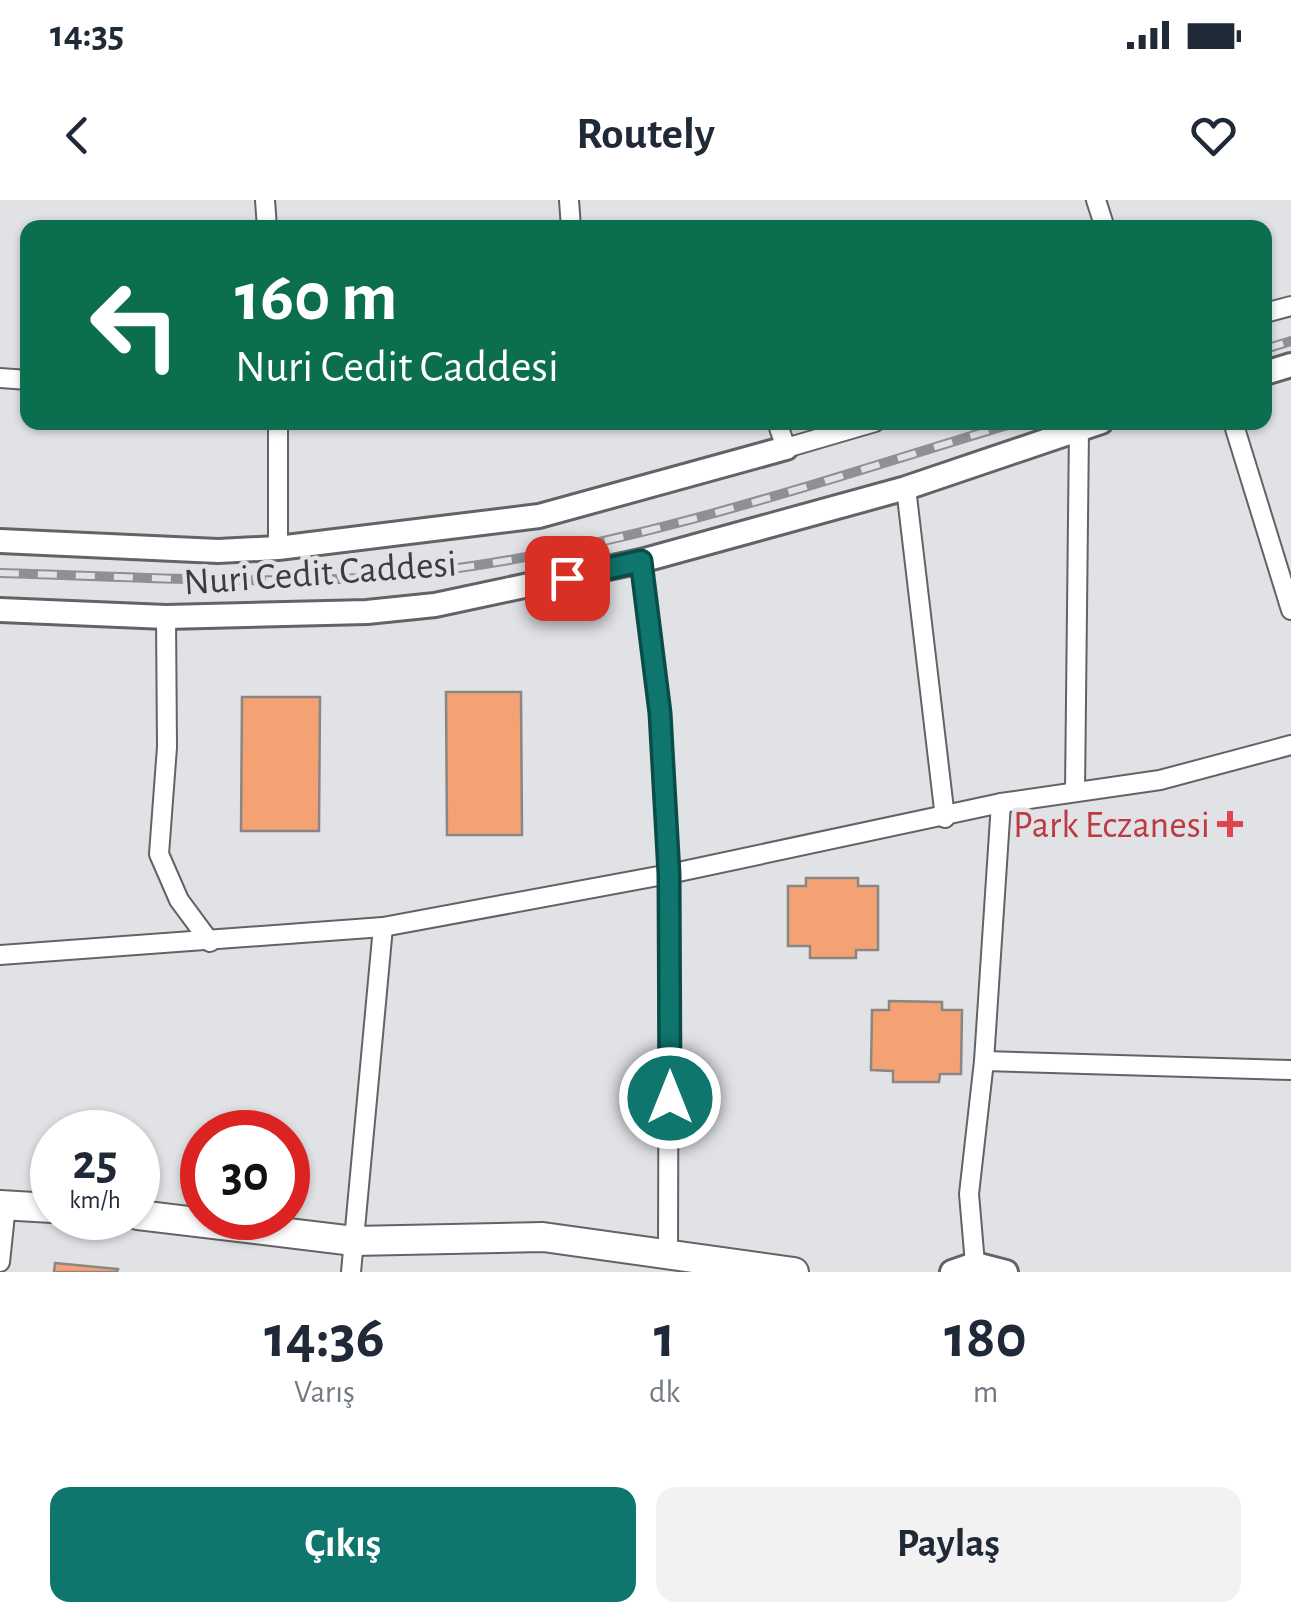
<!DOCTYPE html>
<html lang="tr">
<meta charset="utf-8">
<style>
:root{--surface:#fff;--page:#f2f2f3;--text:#1f2937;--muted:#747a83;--accent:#0f766e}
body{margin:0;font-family:"Alegreya Sans",sans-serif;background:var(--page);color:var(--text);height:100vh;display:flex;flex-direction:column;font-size:38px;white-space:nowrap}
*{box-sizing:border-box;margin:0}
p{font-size:32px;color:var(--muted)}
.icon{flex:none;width:55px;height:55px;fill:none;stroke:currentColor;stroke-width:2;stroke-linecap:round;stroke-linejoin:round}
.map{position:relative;height:1072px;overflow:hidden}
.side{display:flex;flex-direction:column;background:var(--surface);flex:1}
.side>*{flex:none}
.top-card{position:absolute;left:20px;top:20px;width:1252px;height:210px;border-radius:20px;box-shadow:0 2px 8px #0004;background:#0b6e4f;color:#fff;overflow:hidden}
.speed{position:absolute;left:30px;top:910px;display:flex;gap:20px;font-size:50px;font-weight:700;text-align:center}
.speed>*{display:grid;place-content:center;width:130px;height:130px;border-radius:50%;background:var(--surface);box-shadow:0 2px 8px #0004;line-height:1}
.speed small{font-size:25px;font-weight:400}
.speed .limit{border:15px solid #d22;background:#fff;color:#111}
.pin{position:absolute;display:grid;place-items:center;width:85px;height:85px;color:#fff;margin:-42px;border-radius:20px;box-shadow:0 5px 15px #0006}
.me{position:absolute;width:110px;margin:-55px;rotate:0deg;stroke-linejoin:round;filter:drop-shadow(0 0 8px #0008)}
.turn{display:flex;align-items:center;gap:35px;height:210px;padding:0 50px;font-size:45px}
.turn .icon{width:130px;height:130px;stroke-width:2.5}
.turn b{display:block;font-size:70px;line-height:85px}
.eta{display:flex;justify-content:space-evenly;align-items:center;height:170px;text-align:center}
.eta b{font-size:60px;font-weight:700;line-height:70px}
.action{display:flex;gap:20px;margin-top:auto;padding:20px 50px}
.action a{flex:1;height:115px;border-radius:20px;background:var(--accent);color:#fff;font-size:40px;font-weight:700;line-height:115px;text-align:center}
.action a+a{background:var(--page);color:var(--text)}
.status{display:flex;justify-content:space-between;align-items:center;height:70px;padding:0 50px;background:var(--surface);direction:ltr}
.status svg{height:28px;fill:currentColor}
header{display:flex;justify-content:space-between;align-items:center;height:130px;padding:0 50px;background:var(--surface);font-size:45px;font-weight:700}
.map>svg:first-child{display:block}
.building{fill:#f4a274;stroke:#8a8684;stroke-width:2.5}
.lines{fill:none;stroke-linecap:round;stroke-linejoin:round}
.minor-casing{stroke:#616367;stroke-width:22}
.tertiary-casing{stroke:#616367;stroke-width:28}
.secondary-casing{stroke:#616367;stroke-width:32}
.minor{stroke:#fff;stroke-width:18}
.tertiary{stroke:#fff;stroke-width:22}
.secondary{stroke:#fff;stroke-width:28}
.rail-casing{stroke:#8f9093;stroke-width:10}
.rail{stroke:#e0e2e6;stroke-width:6;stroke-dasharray:19;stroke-linecap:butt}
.route-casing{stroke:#0a4d48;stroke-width:25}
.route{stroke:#0f766e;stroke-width:18}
.health-dot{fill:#e0444e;stroke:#e0e2e6;stroke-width:4}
.labels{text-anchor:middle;stroke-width:9;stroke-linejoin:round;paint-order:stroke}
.street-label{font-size:38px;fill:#3b3c3d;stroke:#e0e2e6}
.health-label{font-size:38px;fill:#be3a42;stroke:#e0e2e6;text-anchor:end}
</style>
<div class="status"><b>14:35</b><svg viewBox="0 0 49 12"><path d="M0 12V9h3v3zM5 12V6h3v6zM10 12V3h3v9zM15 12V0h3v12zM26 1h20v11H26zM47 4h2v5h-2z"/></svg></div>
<header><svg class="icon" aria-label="back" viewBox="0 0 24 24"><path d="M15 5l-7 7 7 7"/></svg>Routely<svg class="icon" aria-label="heart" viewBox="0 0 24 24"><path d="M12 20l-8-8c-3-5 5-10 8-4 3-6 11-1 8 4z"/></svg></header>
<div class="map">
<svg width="1291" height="1072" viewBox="0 0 1291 1072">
<rect width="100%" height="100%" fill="#e0e2e6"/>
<g class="building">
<polygon points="446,492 521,492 522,635 447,635"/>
<polygon points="242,497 320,497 319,631 241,631"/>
<polygon points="806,678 858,678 858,686 878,686 878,750 856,750 856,758 810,758 810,746 788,746 788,686 806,686"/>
<polygon points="889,801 942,802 942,810 962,810 961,874 940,874 939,882 893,882 893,871 871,870 872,810 889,810"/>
<polygon points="55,1063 118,1069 117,1072 54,1072"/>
</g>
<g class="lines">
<defs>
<g id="minor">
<polyline points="265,0 267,28"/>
<polyline points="569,0 571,28"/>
<polyline points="1096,0 1105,28"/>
<polyline points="1265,113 1291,106"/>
<polyline points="0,178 28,180"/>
<polyline points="777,222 786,248 875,222"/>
<polyline points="1233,222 1291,410"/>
<polyline points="906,288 945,618"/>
<polyline points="278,348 278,222"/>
<polyline points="641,361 660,513 669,674 668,1055"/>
<polyline points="166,417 167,547 159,654 179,700 210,742"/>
<polyline points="1075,591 1079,229"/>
<polyline points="0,755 383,727 669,674 1001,603 1160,580 1291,545"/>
<polyline points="984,861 1291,870"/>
<polyline points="0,1062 6,1005"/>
<polyline points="975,1064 969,994 984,861 1001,603"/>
<polyline points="351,1072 383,727"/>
</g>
<g id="tertiary">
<polyline points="1265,173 1291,165"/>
<polyline points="0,341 218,351 278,348 539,316 786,248"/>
<polyline points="0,410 166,417 367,412 435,405 641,361 906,288 1101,222"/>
<polyline points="952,1072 975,1064 1006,1072"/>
</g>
<g id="secondary">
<polyline points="0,1005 52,1008"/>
<polyline points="138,1015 354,1041 543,1037 794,1072"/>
</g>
</defs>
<use href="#minor" class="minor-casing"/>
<use href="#tertiary" class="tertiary-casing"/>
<use href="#secondary" class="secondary-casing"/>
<use href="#minor" class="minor"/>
<use href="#tertiary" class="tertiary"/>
<use href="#secondary" class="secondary"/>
<defs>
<g id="rail">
<polyline points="1265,149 1291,141"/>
<path d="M0,373c113,3 228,10 340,6 231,-10 458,-91 677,-157"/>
</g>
</defs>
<use href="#rail" class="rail-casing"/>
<use href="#rail" class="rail"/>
</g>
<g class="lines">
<defs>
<polyline id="route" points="567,378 641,361 660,513 669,674 670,898"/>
</defs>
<use href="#route" class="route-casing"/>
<use href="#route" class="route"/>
</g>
<path class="health-dot" d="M1225 609h10v10h10v10h-10v10h-10v-10h-10v-10h10z"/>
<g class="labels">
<g class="street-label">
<text transform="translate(320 372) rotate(-4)" y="13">Nuri Cedit Caddesi</text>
</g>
<g class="health-label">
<text x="1210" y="637">Park Eczanesi</text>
</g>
</g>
</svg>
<div class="speed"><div>25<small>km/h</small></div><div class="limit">30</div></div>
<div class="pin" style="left:567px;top:378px;background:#d93025"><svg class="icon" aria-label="arrive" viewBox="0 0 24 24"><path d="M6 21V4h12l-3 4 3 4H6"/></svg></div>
<svg class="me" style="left:670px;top:898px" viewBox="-20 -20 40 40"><circle r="17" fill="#0f766e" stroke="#fff" stroke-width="3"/><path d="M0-11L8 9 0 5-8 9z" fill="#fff"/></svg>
<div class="top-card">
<div class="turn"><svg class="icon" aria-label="left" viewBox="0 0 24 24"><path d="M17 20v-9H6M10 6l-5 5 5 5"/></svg><div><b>160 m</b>Nuri Cedit Caddesi</div></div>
</div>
</div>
<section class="side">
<div class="eta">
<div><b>14:36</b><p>Varış</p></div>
<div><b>1</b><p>dk</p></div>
<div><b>180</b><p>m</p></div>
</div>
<div class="action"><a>Çıkış</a><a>Paylaş</a></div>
</section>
